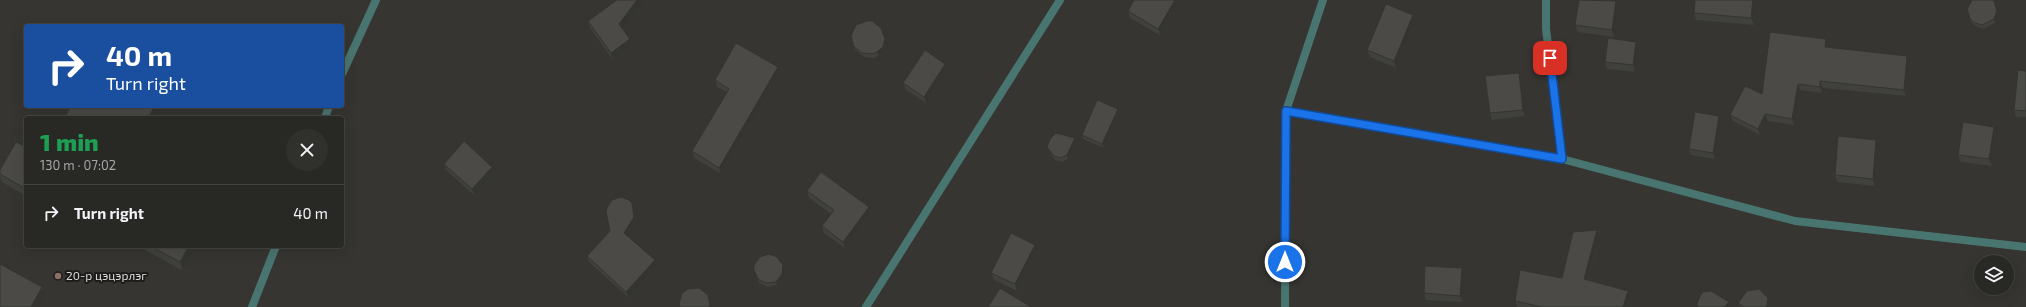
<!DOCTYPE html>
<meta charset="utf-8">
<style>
:root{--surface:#282825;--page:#30302d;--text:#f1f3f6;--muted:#a5a6a7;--line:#444442}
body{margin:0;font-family:"Exo 2",sans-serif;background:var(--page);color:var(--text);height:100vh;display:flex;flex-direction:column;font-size:15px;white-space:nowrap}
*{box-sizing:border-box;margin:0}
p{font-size:13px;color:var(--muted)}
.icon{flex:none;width:22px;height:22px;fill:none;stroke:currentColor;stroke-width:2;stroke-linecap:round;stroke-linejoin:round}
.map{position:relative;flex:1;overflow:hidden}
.side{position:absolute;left:24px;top:116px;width:320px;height:132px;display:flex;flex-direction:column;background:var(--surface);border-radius:4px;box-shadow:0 4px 16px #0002,0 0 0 1px var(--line)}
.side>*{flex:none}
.top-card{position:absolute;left:24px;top:24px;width:320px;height:84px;border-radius:4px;box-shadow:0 4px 16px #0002,0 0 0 1px var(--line);background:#1a4fa0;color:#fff;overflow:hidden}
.tools{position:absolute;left:1974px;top:255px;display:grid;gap:8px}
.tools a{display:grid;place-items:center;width:40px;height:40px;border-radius:50%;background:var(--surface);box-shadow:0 4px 16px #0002,0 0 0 1px var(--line);font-size:20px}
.pin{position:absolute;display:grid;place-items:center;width:34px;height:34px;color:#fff;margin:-17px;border-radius:8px;box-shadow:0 2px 6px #0006}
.me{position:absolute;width:44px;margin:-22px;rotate:0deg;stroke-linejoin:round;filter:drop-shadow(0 0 3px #0008)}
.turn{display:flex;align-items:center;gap:14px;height:84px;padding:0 16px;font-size:18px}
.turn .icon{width:52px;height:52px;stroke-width:2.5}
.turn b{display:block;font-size:28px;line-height:34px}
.round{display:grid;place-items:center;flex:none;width:42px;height:42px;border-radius:21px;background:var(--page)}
.head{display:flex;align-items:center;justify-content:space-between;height:68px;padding:0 16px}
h1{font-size:24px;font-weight:800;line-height:30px;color:#1e9e55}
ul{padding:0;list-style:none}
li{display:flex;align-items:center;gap:12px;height:56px;padding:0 16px;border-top:1px solid var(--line)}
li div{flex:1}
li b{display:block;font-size:15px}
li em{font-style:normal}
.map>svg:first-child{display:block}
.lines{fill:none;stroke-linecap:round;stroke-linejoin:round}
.street{stroke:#497571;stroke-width:8}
.wall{fill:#40403c}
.shaded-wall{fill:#343431}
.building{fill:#4b4a46;stroke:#343431}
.route-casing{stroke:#114b97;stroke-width:10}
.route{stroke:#1a73e8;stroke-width:7}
.education-dot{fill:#8d6e63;stroke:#1d1c1b;stroke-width:1.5}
.labels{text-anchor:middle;stroke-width:4;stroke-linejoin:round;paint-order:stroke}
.poi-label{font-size:12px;fill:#dadad7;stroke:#1d1c1b;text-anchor:start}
</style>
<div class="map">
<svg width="2026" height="307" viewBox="0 0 2026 307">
<rect width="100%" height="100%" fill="#363531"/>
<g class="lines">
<g class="street">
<polyline points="1546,0 1546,29 1562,159"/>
<polyline points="342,74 376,0"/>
<polyline points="1286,111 1562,159 1795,221 2026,247"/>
<polyline points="325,118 329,106"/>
<polyline points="252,307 276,246"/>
<polyline points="866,307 1060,0"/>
<polyline points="1285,307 1286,111 1323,0"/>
</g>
</g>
<g class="wall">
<polygon points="1134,0 1181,0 1161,36 1130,18 1128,11"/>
<polygon points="1756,0 1754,25 1696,20 1694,13"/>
<polygon points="1619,7 1614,37 1578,32 1575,25"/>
<polygon points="1413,15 1415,22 1396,68 1370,57 1367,50"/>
<polygon points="1998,15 1995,23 1983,29 1975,26 1971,22 1970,18"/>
<polygon points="588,21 623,29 630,39 633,46 613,60 590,28"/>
<polygon points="1636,42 1638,49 1635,72 1607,69 1605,62"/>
<polygon points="886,43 884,51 878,56 873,58 864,57 855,50 854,47"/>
<polygon points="1828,46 1828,47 1910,62 1906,96 1823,88 1822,93 1800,90 1794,125 1768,121 1760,135 1733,121 1730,115 1762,94"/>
<polygon points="945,64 948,71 926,103 906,90 903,83"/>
<polygon points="2026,71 2026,117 2016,117 2014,110"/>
<polygon points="1519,73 1521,80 1525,116 1492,120 1490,113"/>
<polygon points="780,74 721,174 694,158 692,151 727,92 717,87 715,80"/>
<polygon points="1119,113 1104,148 1083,139 1082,135"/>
<polygon points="1721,123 1715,159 1691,155 1689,149"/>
<polygon points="1994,127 1996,133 1992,166 1961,162 1958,155"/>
<polygon points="1075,138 1077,142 1068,159 1062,162 1055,160 1049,151 1047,147"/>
<polygon points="26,147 26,196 2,182 0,177 0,170"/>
<polygon points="1879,147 1875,186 1837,182 1835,175"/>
<polygon points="444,164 495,173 475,196 446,170"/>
<polygon points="807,191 869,207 871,213 845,248 824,233 822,226 831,214 809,198"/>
<polygon points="632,203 634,209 636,223 627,236 655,260 657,266 629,298 589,262 587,256 610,231"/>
<polygon points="1597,230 1599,236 1588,280 1628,291 1630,297 1627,307 1517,307 1515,301 1562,278"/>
<polygon points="138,246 197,246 183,271"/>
<polygon points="1037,252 1017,291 994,280 991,273"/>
<polygon points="783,265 784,269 784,278 777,285 768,287 759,283 754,270"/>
<polygon points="1465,275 1463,302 1426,300 1424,293"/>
<polygon points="1769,302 1769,307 1740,307 1738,303"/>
</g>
<g class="shaded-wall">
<polygon points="637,0 645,0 621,30 619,24"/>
<polygon points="1175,0 1181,0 1161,36 1158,29"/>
<polygon points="1753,0 1756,0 1754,25 1751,18"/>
<polygon points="1616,1 1619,7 1614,37 1612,30"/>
<polygon points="1994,1 1998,15 1995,23 1994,19"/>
<polygon points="1413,15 1415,22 1396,68 1394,61"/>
<polygon points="881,28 886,43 884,51 878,56 877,52"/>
<polygon points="630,39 633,46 613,60 611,53"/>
<polygon points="1826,39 1828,46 1827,53 1825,47"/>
<polygon points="1636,42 1638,49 1635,72 1633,65"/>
<polygon points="1907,56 1910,62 1906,96 1904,90"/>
<polygon points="945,64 948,71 926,103 924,97"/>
<polygon points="778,67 780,74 721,174 719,168"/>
<polygon points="1519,73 1521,80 1525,116 1523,110"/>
<polygon points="1820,81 1823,88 1822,93 1820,87"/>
<polygon points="1798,84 1800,90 1794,125 1792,119"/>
<polygon points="155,106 163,106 156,118 148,118"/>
<polygon points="1118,109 1119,113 1104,148 1102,144"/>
<polygon points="1765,114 1768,121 1760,135 1758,129"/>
<polygon points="1719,116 1721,123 1715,159 1713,153"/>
<polygon points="1994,127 1996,133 1992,166 1989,159"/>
<polygon points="1075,138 1077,142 1068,159 1067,155"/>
<polygon points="1876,140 1879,147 1875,186 1873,179"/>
<polygon points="492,167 495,173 475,196 472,189"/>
<polygon points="632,203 634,209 636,223 626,239 624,233"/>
<polygon points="869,207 871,213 845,248 843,242"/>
<polygon points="1597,230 1599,236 1586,285 1584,279"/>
<polygon points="1035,245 1037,252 1017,291 1015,284"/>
<polygon points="189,246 197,246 183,271 180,262"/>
<polygon points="655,260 657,266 629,298 626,292"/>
<polygon points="783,265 784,269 784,278 777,285 776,282"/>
<polygon points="1462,268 1465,275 1463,302 1460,296"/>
<polygon points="42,287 45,295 39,307 31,307"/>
<polygon points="1628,291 1630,297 1627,307 1623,307"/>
<polygon points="1768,298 1769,302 1769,307 1766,307"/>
<polygon points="1729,302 1731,305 1729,307 1724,307"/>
</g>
<g class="building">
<polygon points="617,0 637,0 619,24 630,39 611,53 588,21"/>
<polygon points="1134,0 1175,0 1158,29 1128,11"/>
<polygon points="1579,0 1616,1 1612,30 1575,25"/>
<polygon points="1695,0 1753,0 1751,18 1694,13"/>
<polygon points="1972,0 1992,0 1994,1 1997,11 1994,19 1982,25 1973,22 1970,18 1967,9"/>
<polygon points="1386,4 1413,15 1394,61 1367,50"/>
<polygon points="867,21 872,21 881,28 885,39 883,47 877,52 872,54 862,53 854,47 851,36 856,25"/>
<polygon points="1770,32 1826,39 1825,47 1907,56 1904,90 1820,81 1820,87 1798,84 1792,119 1765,114 1758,129 1730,115 1745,86 1762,94"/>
<polygon points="1608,38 1636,42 1633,65 1605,62"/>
<polygon points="736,43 778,67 719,168 692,151 729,89 715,80"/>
<polygon points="925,50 945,64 924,97 903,83"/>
<polygon points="2018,70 2026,71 2026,111 2014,110"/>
<polygon points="1519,73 1523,110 1490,113 1485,76"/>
<polygon points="1097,100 1118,109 1102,144 1082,135"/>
<polygon points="71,106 155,106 148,118 64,118"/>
<polygon points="1695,112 1719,116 1713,153 1689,149"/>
<polygon points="1963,122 1994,127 1989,159 1958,155"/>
<polygon points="1056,133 1075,138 1067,155 1060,158 1054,156 1047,147 1050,139"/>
<polygon points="1838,136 1876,140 1873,179 1835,175"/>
<polygon points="464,141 492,167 472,189 444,164"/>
<polygon points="16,142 26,147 26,189 0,174 0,170"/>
<polygon points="821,172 869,207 843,242 822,226 834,210 807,191"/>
<polygon points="621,197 629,200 632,203 634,217 624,233 655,260 626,292 587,256 610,231 606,212 607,208 612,200"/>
<polygon points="1597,230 1584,279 1628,291 1623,307 1542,307 1515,301 1520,270 1562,278 1573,232"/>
<polygon points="1011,233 1035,245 1015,284 991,273"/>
<polygon points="150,246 189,246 180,262"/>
<polygon points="769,254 777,257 783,265 782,274 776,282 766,283 758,279 754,270 754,265 760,257"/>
<polygon points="0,264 42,287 31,307 0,307"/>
<polygon points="1425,266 1462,268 1460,296 1424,293"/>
<polygon points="699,288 708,295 710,305 709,307 680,307 679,305 680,300 682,293 688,289"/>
<polygon points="1000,288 1031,307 988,307"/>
<polygon points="1759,289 1768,298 1767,306 1766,307 1744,307 1738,303 1747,291"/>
<polygon points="1711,291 1729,302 1724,307 1698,307 1697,304 1700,296 1703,292"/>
</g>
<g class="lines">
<defs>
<polyline id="route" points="1285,262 1286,111 1562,159 1550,58"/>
</defs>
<use href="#route" class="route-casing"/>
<use href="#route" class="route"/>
</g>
<circle class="education-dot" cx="58" cy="276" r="4"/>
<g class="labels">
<g class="poi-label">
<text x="66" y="280">20-р цэцэрлэг</text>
</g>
</g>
</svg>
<div class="tools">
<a><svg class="icon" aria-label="layers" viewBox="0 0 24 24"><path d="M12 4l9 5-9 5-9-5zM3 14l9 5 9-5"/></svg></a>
</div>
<div class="pin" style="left:1550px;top:58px;background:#d93025"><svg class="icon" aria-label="arrive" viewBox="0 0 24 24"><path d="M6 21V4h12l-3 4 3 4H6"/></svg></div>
<svg class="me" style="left:1285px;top:262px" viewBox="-20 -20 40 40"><circle r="17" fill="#1a73e8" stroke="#fff" stroke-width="3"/><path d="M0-11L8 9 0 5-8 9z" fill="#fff"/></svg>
<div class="top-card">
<div class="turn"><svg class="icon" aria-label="right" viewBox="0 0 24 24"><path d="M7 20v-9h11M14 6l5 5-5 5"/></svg><div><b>40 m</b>Turn right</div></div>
</div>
<section class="side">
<div class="head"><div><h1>1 min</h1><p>130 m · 07:02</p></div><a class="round"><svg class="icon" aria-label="close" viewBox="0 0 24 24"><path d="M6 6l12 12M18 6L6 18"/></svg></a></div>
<ul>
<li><svg class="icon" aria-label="right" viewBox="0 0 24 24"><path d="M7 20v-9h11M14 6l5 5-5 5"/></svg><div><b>Turn right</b></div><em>40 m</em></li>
</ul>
</section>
</div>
